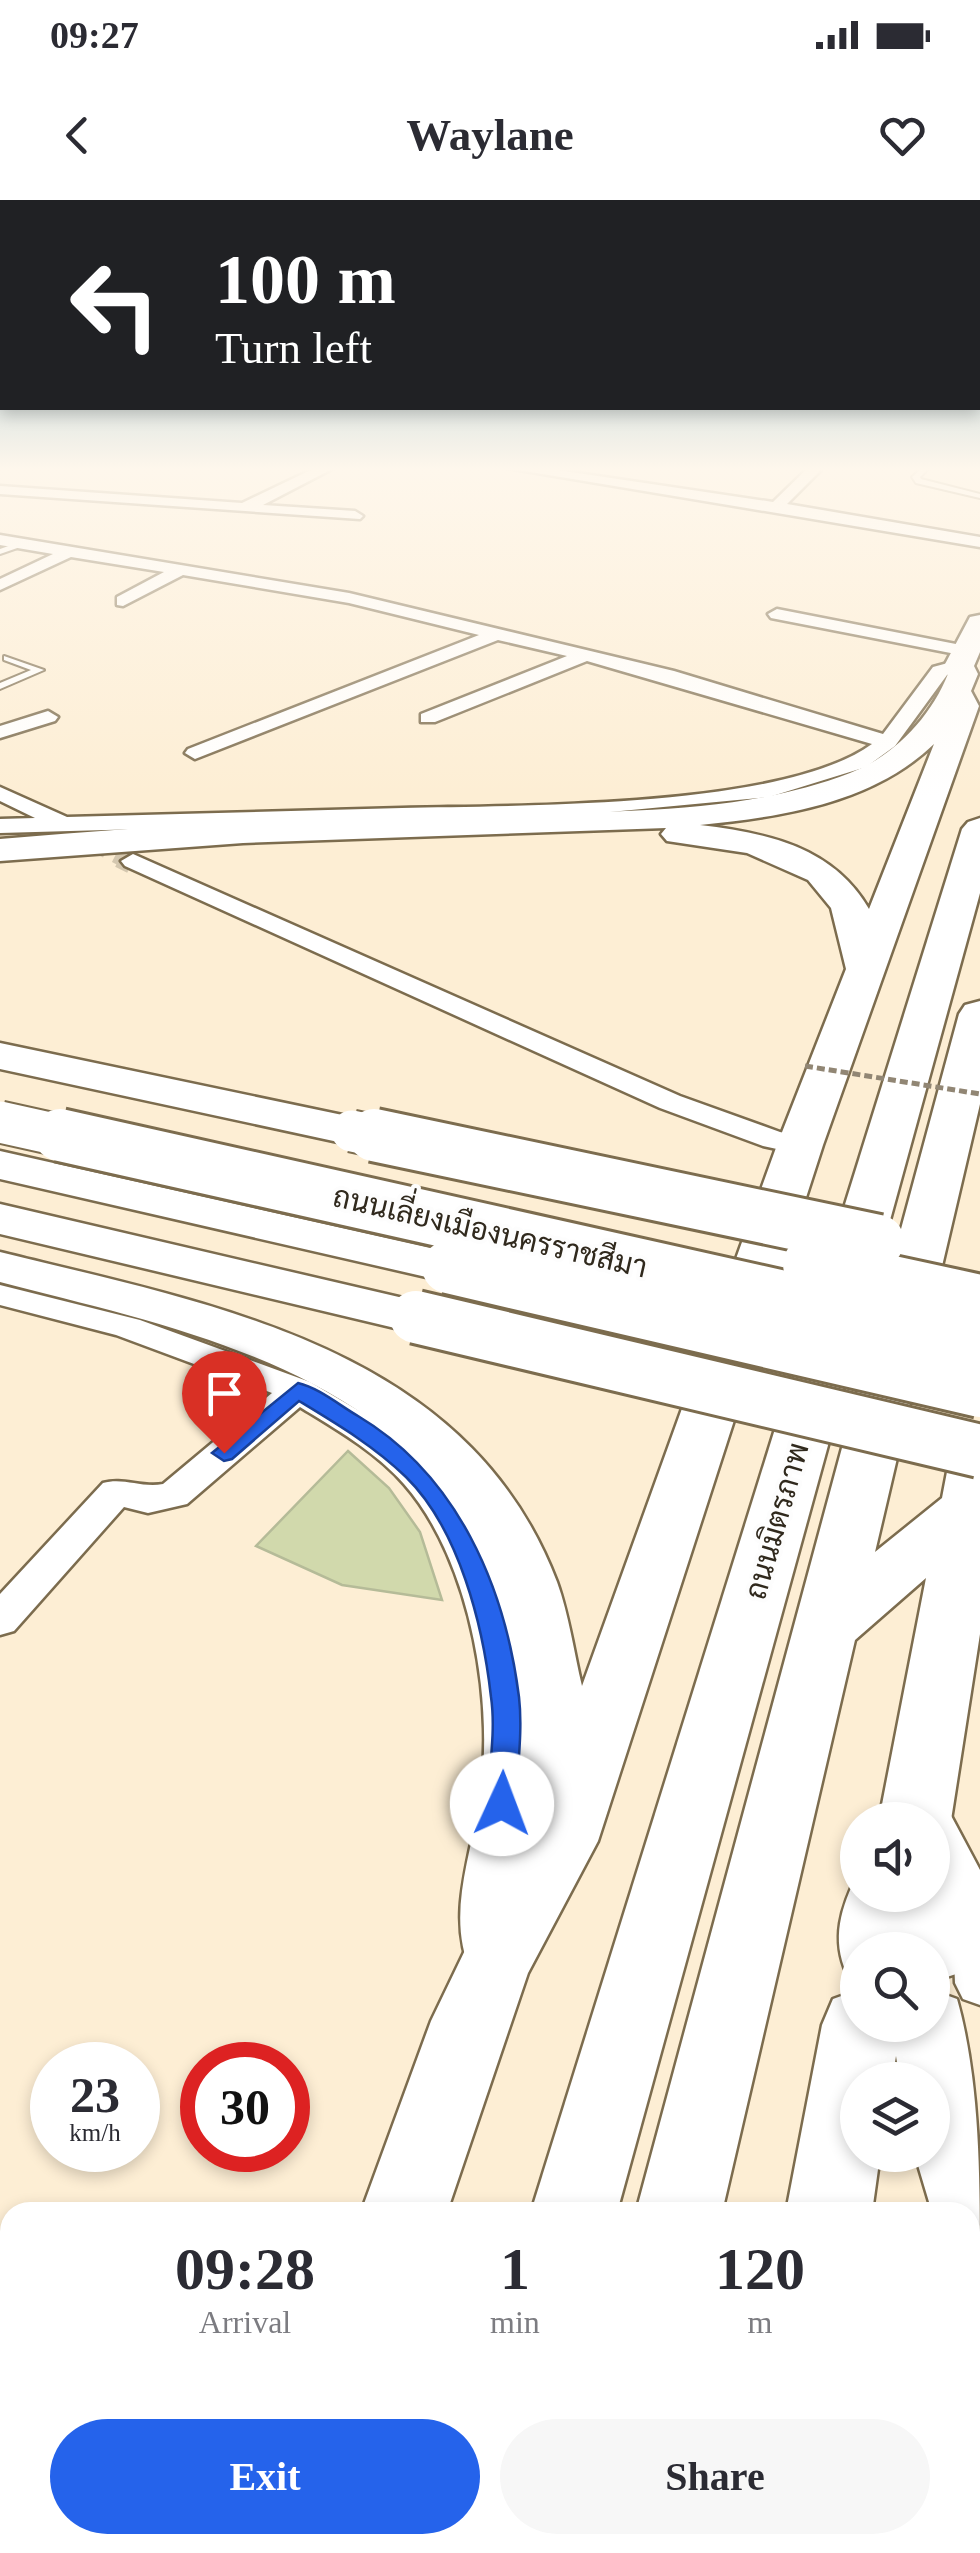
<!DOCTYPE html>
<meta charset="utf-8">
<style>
:root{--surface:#fff;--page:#f7f7f7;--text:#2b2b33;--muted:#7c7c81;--accent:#2563eb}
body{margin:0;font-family:"Times New Roman",Sarabun,serif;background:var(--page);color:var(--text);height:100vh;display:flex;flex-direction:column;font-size:38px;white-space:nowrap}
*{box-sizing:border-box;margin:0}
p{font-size:32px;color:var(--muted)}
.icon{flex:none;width:55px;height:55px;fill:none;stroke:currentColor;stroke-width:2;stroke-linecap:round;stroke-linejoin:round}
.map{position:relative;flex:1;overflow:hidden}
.details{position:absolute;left:0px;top:2002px;width:980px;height:352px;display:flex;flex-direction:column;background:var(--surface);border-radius:30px 30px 0 0;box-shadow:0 5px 15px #0003}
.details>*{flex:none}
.guide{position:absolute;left:0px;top:0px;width:980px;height:210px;box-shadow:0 5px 15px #0003;background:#202124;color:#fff;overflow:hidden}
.buttons{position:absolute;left:840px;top:1602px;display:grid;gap:20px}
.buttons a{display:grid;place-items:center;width:110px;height:110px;border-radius:50%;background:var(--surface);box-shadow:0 5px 15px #0003;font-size:50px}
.speed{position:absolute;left:30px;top:1842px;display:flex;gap:20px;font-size:50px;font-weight:700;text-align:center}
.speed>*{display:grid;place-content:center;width:130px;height:130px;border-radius:50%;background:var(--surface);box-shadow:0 5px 15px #0003;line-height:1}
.speed small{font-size:25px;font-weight:400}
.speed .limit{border:15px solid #d22;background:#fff;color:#111}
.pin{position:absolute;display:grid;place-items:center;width:85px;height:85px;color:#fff;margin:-102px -42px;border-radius:50% 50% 50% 0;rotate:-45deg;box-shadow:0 0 10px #0007}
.pin .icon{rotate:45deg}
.me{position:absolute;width:110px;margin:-55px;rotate:2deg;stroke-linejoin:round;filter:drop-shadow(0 0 8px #0008)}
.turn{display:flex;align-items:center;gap:35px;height:210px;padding:0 50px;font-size:45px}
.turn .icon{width:130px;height:130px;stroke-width:2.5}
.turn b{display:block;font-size:70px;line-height:85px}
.eta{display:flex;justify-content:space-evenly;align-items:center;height:170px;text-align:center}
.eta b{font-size:60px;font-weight:600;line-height:70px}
.cta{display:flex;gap:20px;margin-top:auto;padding:20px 50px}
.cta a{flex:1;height:115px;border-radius:60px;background:var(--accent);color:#fff;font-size:40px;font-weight:600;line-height:115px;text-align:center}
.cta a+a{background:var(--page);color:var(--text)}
.status{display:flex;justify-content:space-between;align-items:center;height:70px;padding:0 50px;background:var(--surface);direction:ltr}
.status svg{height:28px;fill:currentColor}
header{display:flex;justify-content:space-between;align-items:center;height:130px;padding:0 50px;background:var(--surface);font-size:45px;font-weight:600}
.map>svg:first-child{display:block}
.building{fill:#d1d9ac;stroke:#b5bb98;stroke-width:2.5}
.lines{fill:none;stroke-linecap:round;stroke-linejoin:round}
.street-tunnel-far1{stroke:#d4c7af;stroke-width:20;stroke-dasharray:20 10;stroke-linecap:butt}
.street-tunnel{stroke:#d4c7af;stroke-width:26;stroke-dasharray:26 12;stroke-linecap:butt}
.lane-casing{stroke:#7c6c4e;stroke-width:4}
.street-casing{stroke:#7c6c4e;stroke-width:5}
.highway-casing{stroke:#7c6c4e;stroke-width:5}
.lane{fill:#fff;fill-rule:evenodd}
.street{fill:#fff;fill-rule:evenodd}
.highway{fill:#fff;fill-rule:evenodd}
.highway-bridge-far1-casing{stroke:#7c6c4e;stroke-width:45;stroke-linecap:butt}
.highway-bridge-casing{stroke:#7c6c4e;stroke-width:58;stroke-linecap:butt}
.path-bridge{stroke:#918674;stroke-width:5;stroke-dasharray:8 4;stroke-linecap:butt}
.highway-bridge-far1{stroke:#fff;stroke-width:41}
.highway-bridge{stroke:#fff;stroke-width:52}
.route{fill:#2563eb;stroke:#184099;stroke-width:2.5}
.labels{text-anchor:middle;stroke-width:8;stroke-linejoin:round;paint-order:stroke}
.street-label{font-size:30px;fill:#30291d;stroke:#fdfdfd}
</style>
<div class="status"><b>09:27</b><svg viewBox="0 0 49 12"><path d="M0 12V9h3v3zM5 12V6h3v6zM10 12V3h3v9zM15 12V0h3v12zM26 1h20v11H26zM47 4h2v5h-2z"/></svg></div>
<header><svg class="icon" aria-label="back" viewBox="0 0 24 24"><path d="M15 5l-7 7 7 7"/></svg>Waylane<svg class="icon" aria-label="heart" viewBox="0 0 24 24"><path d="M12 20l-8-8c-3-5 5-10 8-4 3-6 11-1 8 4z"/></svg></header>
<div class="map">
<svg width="980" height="2353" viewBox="0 0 980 2353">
<rect width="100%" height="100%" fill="#fdeed4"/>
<polygon class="building" points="348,1251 389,1288 420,1332 442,1400 342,1385 256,1346"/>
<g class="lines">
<polyline class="street-tunnel-far1" points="63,626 126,658"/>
<polyline class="street-tunnel" points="121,655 133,661"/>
<defs>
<g id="lane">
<polygon points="922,268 929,268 920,277 921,279 980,294 980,298 916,283 912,277"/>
<polygon points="20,342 23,346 0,354 0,349"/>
<polygon points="4,456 44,470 0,489 0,483 31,470 4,460"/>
</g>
<g id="street">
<polygon points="315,268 334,268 263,305 355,311 363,316 360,319 0,294 0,286 242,303"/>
<polygon points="507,268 544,268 773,302 808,268 823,268 787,304 980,337 980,347"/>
<path d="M0,335l349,58 325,78 209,63 50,-67 26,-7 9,6 -21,9 -52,71 -29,21 -97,30 -212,20 -557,16v-14l35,-1 -35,-17v-14l67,30c111,-3 223,-6 335,-9 116,-3 380,1 470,-64l-285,-83 -152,61h-14v-8l146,-58 -69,-16 -303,119 -10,-6 3,-4 291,-114 -130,-32 -166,-28 -60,31 -6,-1v-8l47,-25 -93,-15 -71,33v-11l53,-25 -53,-9z"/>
<polygon points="777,409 966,446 975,451 966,456 771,418 768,414"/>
<polygon points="48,511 58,517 55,521 0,538 0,526"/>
<polygon points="133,654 680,896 780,932 810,939 815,945 800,954 763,946 660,908 125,666 121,661"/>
<path d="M0,1085l140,35 170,62 68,40 52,43 45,64 29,74 23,96 -3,106 -17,92 6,62 -7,15 -17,7 -17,-7c-25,-53 -4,-110 6,-164 19,-99 -6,-249 -74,-326 -28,-32 -68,-55 -104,-77l-113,97 -39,9 -24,-6 -110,124 -14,4v-41l103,-111c20,-6 38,5 60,1l109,-91 -156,-58 -116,-30z"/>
<polygon points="932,1604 948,1610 980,1670 980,1805 963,1799 955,1783 952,1710 932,1670 932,1620 911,1620 916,1610"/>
</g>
<g id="highway">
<path d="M980,415v37l-6,14 4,8 -7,17 8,15 -156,439 -225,696 -70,132 -81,239h-86l70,-191 75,-156c-3,-6 -9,-13 -10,-20 -4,-18 7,-42 12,-59 7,-31 12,-67 8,-98 -8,-60 -23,-128 -57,-179 -100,-147 -298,-185 -459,-227v-30c215,53 468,96 557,330 12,33 17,71 25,104l195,-541 69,-176 -15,-61 -23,-28 -61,-27 -80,-12 -6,-7 5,-6 -423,15 -243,18v-22c156,-14 312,-20 468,-25 125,-4 262,5 382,-41 44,-17 81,-56 98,-99l-4,-8 26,-49zM934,544l-65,165c-36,-62 -101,-76 -169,-84 82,-8 173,-22 234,-81z"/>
<polygon points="980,618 980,693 617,2012 531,2012 962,629 968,622"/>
<polygon points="980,801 980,904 875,1352 942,1298 951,1251 960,1237 980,1232 980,1434 951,1620 940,1641 932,1644 932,1620 879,1620 926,1378 855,1440 722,2012 636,2012 959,814 965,805"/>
<polygon points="0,843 352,917 368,921 375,931 368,941 352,945 0,869"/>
<polygon points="0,951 448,1052 466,1056 474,1067 466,1078 448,1082 0,979"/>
<polygon points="0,1004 416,1101 435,1105 442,1117 435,1129 416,1133 0,1034"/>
<path d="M932,1665l22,7c16,33 17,69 2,102l-24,8v-32h-74v28l-11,-4c-16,-35 -6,-67 11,-101v22h74z"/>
<path d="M858,1790v35h74v-35l25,9c23,82 23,178 23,265l-10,-4v-48h-38l-17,-57h17v-75h-32l-4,-24 -4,24h-34v75h22l-8,57h-86l36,-187 11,-26z"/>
<polygon points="232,2345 330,2345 327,2353 229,2353"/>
<polygon points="428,2345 526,2345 524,2353 426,2353"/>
<polygon points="547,2345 645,2345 643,2353 545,2353"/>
<polygon points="723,2345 821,2345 819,2353 721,2353"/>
</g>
</defs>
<use href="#lane" class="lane-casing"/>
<use href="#street" class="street-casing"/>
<use href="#highway" class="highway-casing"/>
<use href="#lane" class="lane"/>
<use href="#street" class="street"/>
<use href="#highway" class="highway"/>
<defs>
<g id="highway-bridge-far1">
<polyline points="0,922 72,938"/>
<polyline points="352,931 385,938"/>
</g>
<g id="highway-bridge">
<polyline points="60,935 980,1141"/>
<polyline points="374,935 878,1041"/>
<polyline points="809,1064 980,1101"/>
<polyline points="448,1067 980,1191"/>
<polyline points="416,1117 980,1251"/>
</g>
</defs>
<use href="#highway-bridge-far1" class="highway-bridge-far1-casing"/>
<use href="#highway-bridge" class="highway-bridge-casing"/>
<polyline class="path-bridge" points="805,866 980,894"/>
<use href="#highway-bridge-far1" class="highway-bridge-far1"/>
<use href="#highway-bridge" class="highway-bridge"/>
</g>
<linearGradient id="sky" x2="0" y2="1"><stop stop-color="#87b6c9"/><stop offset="0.45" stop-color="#fef7ec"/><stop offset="1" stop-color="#fef7ec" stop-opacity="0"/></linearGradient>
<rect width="980" height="598" fill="url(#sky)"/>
<path class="route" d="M298,1183c21,5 41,22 60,33 99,59 147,170 161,281 4,35 -2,73 -3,107l-4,9 -10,4 -11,-4 -4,-9c2,-34 9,-73 4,-107 -8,-72 -32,-168 -85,-220 -32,-31 -69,-53 -107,-76l-67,58 -8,2 -12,-8z"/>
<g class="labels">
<g class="street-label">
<text transform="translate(490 1032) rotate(13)" y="10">ถนนเลี่ยงเมืองนครราชสีมา</text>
<text transform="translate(777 1321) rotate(-74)" y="10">ถนนมิตรภาพ</text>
</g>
</g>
</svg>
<div class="buttons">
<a><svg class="icon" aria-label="sound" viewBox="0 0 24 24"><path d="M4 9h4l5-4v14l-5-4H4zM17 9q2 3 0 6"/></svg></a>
<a><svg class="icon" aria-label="search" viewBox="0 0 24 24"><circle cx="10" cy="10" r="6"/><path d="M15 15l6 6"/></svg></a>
<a><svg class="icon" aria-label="layers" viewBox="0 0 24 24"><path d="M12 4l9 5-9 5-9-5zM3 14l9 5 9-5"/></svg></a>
</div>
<div class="speed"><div>23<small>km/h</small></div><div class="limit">30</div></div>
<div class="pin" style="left:224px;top:1253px;background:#d93025"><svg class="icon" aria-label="arrive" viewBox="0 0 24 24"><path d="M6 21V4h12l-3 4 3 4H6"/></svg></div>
<svg class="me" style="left:502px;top:1604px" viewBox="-20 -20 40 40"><circle r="19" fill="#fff"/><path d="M0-13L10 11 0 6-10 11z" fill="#2563eb"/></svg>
<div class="guide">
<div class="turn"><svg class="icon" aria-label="left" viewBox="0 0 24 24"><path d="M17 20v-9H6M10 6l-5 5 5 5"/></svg><div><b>100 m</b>Turn left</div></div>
</div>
<section class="details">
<div class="eta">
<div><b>09:28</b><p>Arrival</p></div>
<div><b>1</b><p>min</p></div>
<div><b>120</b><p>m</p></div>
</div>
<div class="cta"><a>Exit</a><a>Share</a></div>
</section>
</div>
